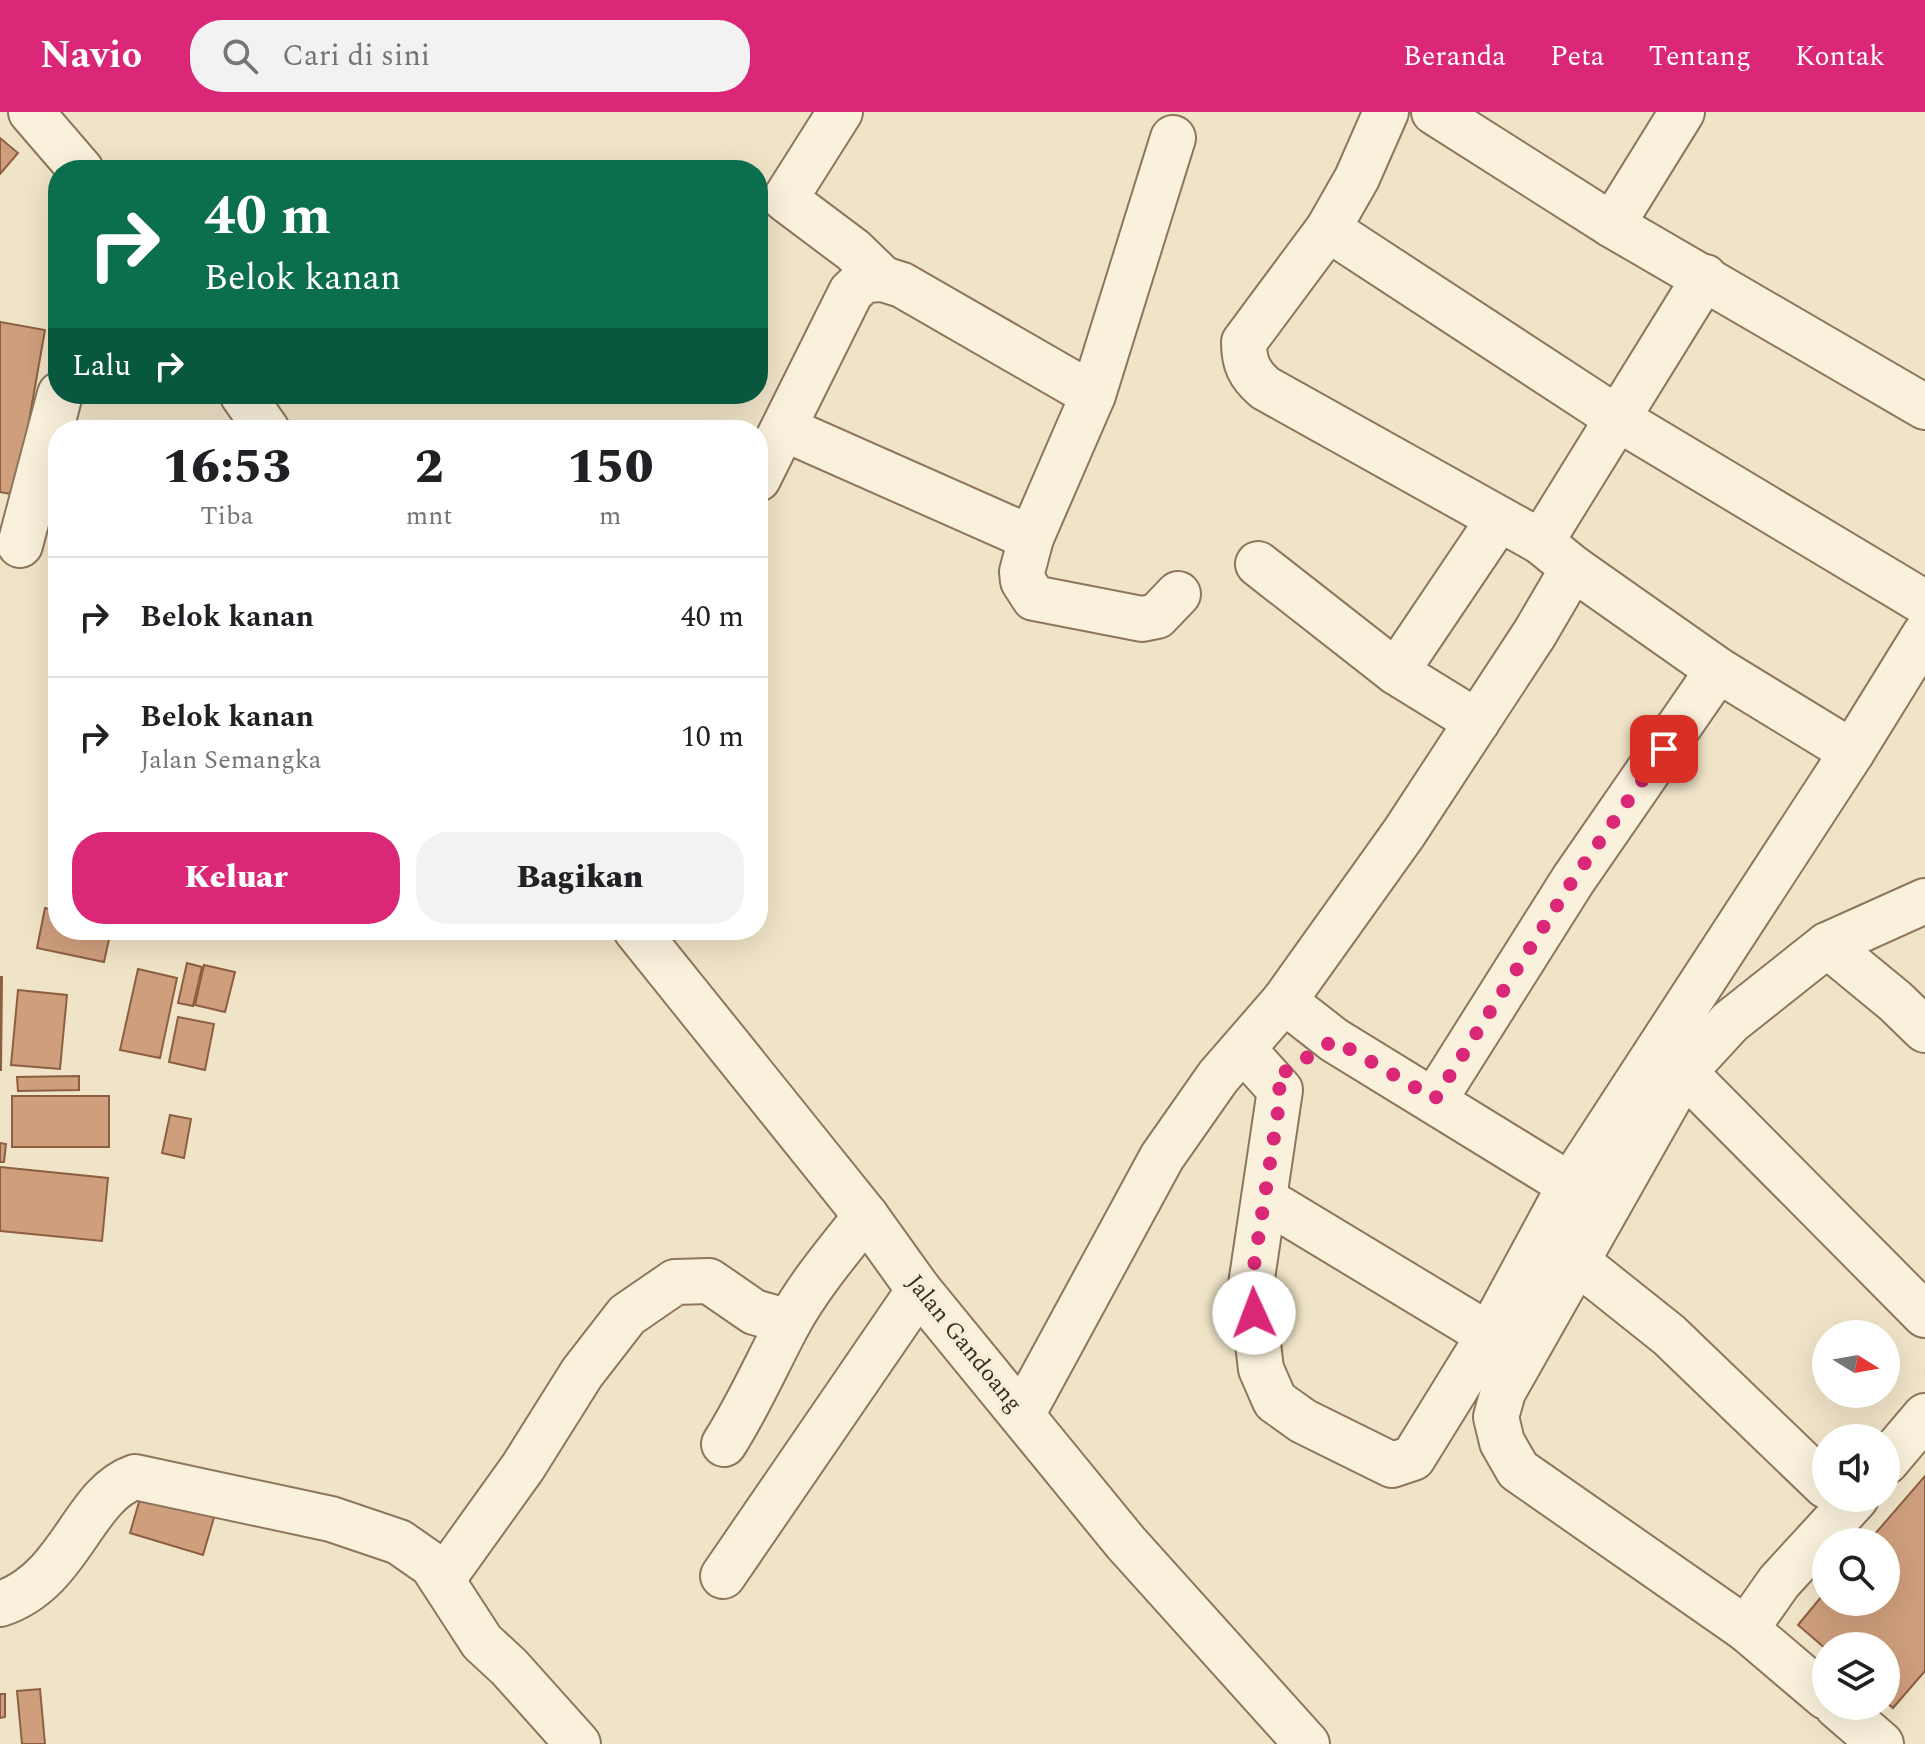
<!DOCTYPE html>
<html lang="id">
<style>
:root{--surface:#fff;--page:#f2f2f2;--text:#202124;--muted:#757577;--line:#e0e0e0;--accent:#db2777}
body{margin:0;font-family:Spectral,serif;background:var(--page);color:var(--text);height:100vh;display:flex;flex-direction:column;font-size:30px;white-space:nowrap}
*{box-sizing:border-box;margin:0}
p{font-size:26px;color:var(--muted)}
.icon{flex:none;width:44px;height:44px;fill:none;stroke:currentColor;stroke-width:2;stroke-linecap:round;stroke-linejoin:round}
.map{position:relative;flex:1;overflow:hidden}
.drawer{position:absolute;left:48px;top:308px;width:720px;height:520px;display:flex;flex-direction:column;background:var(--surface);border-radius:32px;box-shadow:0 8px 32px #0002}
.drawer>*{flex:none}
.guide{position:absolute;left:48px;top:48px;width:720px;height:244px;border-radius:32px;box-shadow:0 8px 32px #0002;background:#0b6e4f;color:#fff;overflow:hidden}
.needle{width:52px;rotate:101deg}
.fabs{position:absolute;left:1812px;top:1208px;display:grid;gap:16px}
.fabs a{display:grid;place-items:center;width:88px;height:88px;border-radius:50%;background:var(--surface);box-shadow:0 8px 32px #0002;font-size:40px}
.pin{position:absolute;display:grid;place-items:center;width:68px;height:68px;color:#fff;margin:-34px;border-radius:16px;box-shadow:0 4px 12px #0006}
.me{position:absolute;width:88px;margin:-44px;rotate:358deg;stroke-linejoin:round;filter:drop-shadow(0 0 6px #0008)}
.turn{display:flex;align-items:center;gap:28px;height:168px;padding:0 24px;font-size:36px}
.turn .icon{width:104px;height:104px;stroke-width:2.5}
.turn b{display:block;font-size:56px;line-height:68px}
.then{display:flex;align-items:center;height:76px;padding:0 24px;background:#0003;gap:16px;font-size:30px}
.eta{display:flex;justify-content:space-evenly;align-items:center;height:136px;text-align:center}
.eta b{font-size:48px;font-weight:800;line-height:56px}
.action{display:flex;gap:16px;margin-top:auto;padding:16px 24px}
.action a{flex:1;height:92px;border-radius:32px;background:var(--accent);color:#fff;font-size:32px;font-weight:800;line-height:92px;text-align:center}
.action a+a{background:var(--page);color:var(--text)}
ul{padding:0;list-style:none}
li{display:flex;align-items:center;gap:24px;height:120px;padding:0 24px;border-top:2px solid var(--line)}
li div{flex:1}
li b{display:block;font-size:30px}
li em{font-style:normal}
header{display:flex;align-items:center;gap:48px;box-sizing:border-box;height:112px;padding:0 40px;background:var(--accent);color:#fff}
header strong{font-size:38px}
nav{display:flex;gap:44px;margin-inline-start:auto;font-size:28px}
.search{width:560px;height:72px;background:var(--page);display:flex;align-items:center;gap:20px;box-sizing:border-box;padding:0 28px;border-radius:32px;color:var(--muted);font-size:30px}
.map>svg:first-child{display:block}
.building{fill:#cf9f7d;stroke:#8d5f41;stroke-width:2}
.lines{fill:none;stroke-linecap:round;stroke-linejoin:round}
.minor-casing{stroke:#8d765c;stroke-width:48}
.minor{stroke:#faf1dc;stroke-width:44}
.route{stroke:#db2777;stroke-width:14;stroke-dasharray:0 25.2}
.labels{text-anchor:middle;stroke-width:8;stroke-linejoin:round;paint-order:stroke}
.street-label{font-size:24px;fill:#3d2e20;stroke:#f7eed8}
</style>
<header>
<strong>Navio</strong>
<div class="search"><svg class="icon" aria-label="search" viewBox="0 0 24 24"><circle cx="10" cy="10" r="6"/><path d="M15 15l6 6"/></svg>Cari di sini</div>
<nav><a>Beranda</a><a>Peta</a><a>Tentang</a><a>Kontak</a></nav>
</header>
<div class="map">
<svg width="1925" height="1632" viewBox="0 0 1925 1632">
<rect width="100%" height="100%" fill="#f0e4c8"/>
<g class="building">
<polygon points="0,26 18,41 0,62"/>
<polygon points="0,210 45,218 16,383 0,380"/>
<polygon points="45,796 58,799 58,818 111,818 104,850 37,836"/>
<polygon points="187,851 202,855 193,894 178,891"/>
<polygon points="204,853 235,860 225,900 195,893"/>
<polygon points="138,857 177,866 160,946 120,938"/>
<polygon points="0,865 2,865 1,958 0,958"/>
<polygon points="18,878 67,883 60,957 11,953"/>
<polygon points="178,905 214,912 205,958 169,950"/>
<polygon points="79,964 79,978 18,979 17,965"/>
<rect x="12" y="984" width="97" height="51"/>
<polygon points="170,1003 191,1007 184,1046 162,1041"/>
<polygon points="0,1031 6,1032 4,1050 0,1050"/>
<polygon points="0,1055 108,1066 102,1129 0,1119"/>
<polygon points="1925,1364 1925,1559 1893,1596 1886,1590 1886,1534 1826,1534 1826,1537 1798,1513 1826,1479 1826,1490 1886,1490 1886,1430 1868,1430"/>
<polygon points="142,1380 215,1402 203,1443 130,1421"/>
<polygon points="40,1577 45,1632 22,1632 17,1579"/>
<polygon points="0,1582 5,1582 5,1605 0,1606"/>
</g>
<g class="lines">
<defs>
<g id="minor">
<polyline points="31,0 81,58"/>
<polyline points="840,0 785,87 853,138 883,167"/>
<polyline points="1386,0 1357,66 1328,117 1620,308 1925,491"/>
<polyline points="1434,0 1612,113 1925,295"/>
<polyline points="1173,26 1093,283 1031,426 1022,460 1023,469 1034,486 1142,507 1157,504 1178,482"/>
<polyline points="1612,113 1682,0"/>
<path d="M1328,117l-84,113c0,21 5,32 21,46l276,154"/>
<polyline points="242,282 267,318"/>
<polyline points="785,317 1031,426"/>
<polyline points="758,367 851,180 864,168 883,167 902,173 1093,283"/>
<polyline points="20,433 60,282"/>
<polyline points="1258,452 1396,560"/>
<polyline points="1573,456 1718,558 1852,640 1925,522"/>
<polyline points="1477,610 1396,560 1499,407"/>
<polyline points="1925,789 1827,833 1895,889 1925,918"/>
<polyline points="636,818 866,1104 919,1178 1126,1431 1307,1632"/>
<polyline points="1827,833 1730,910 1684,960 1925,1203"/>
<polyline points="1284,889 1334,928 1570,1073"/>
<polyline points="1243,937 1280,978 1251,1173 1261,1257 1275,1289 1303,1309 1392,1353 1413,1346 1489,1223 1570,1073 1852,640"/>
<polyline points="1684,960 1503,1280 1496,1305 1502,1330 1518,1358 1746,1517"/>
<polyline points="1435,987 1573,768 1718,558"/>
<polyline points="1264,1087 1489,1223"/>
<polyline points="1575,1148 1669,1223 1826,1374"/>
<polyline points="1023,1301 1162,1045 1218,965 1284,889 1404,721 1535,521 1573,456 1541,430 1705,165"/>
<path d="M724,1332c25,-39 43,-81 65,-122 21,-38 50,-72 77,-106"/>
<polyline points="1886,1350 1925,1304"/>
<polyline points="723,1464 919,1178"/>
<polyline points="442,1468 523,1355 582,1261 627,1203 675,1170 709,1169 754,1200 789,1210"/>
<path d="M0,1492c71,-23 82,-109 135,-127l196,42 68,23 33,23 50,77 27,25 69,77"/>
<polyline points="1826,1585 1746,1517 1779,1470 1856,1386"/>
<polyline points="1837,1594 1881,1632"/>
</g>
</defs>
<use href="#minor" class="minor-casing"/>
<use href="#minor" class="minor"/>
</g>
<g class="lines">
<polyline class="route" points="1254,1201 1251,1173 1279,993 1280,978 1274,967 1334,928 1435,987 1573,768 1664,637"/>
</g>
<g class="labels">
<g class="street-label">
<text transform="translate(965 1231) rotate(51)" y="8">Jalan Gandoang</text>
</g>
</g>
</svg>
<div class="fabs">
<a><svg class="needle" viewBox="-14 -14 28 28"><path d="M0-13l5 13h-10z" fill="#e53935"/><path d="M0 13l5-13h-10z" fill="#757577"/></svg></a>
<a><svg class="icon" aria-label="sound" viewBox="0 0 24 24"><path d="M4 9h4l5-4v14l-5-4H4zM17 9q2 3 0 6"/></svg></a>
<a><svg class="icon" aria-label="search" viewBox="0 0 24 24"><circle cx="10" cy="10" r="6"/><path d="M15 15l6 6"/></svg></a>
<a><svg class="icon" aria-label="layers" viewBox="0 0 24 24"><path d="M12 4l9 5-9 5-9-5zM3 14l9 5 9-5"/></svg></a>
</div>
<div class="pin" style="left:1664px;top:637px;background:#d93025"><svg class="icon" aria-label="arrive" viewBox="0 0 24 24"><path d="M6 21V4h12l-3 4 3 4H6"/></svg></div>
<svg class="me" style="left:1254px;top:1201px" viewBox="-20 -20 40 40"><circle r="19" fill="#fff"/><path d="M0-13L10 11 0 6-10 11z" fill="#db2777"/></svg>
<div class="guide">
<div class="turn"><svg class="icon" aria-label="right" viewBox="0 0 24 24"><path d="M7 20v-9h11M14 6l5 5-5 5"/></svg><div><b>40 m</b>Belok kanan</div></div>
<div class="then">Lalu<svg class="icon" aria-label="right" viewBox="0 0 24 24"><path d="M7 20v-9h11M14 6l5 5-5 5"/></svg></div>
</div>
<section class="drawer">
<div class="eta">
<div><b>16:53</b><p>Tiba</p></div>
<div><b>2</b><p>mnt</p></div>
<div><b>150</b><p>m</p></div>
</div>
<ul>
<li><svg class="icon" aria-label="right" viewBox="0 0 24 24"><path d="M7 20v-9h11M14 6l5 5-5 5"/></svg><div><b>Belok kanan</b></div><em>40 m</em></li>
<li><svg class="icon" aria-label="right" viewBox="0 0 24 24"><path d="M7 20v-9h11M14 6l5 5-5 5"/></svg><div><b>Belok kanan</b><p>Jalan Semangka</p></div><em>10 m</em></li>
</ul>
<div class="action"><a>Keluar</a><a>Bagikan</a></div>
</section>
</div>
